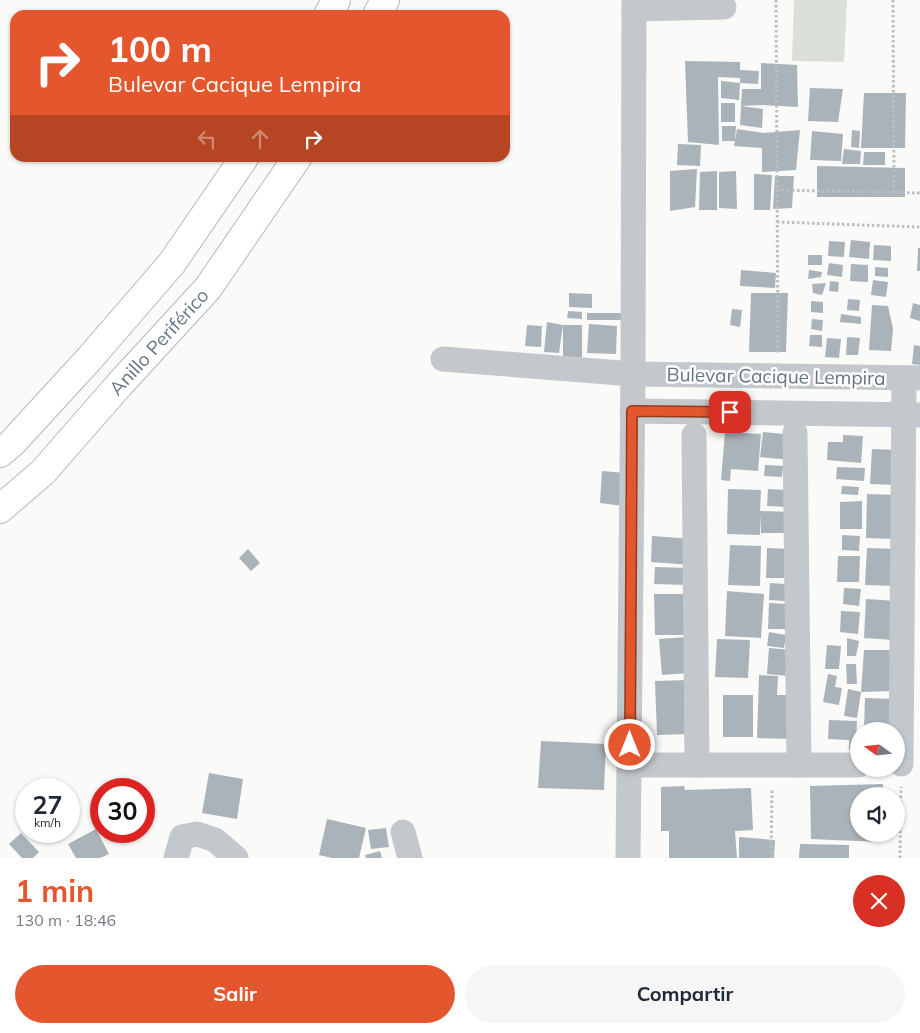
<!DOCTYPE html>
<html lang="es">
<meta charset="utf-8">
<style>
:root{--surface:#fff;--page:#f6f6f7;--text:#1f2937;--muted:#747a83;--accent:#e4572e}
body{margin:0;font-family:Mulish,sans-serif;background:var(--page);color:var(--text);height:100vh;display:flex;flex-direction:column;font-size:19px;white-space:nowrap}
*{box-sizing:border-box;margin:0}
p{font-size:16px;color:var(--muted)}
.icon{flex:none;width:28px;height:28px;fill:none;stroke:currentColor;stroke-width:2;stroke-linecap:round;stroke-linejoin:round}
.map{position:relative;height:858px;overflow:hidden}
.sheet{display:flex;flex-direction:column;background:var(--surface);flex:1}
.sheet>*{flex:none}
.top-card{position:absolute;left:10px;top:10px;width:500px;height:152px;border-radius:15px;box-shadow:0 1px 4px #0004;background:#e4572e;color:#fff;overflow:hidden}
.needle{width:32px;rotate:285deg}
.fabs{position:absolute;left:850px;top:722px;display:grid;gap:10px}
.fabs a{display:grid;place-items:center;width:55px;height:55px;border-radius:50%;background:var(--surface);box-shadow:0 1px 4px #0004;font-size:25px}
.speed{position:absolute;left:15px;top:778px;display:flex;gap:10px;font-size:25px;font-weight:700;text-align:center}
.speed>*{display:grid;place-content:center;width:65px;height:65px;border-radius:50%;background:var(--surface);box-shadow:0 1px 4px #0004;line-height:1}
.speed small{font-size:12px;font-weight:400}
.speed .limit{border:8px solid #d22;background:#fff;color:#111}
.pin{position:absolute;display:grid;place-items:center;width:42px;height:42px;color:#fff;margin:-21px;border-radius:10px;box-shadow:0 2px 8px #0006}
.me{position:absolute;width:55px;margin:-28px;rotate:0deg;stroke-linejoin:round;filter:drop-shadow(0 0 4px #0008)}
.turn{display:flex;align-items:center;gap:18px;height:105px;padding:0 15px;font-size:22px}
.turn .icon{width:65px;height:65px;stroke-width:2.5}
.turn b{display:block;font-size:35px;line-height:42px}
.lanes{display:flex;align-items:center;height:48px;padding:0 15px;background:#0003;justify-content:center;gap:25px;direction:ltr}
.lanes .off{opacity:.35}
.round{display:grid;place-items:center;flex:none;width:52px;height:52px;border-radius:26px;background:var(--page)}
.summary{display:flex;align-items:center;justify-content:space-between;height:85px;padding:0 15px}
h1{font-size:30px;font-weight:700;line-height:38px;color:var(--accent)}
.button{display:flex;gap:10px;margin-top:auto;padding:10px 15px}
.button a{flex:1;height:58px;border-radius:30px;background:var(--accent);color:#fff;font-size:20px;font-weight:700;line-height:58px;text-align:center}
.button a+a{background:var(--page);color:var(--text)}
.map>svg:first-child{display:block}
.green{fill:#dadfd7}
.building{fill:#aab3b9}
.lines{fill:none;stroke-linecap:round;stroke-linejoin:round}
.highway-casing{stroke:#b4b9bd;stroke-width:30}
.path{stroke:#bbbfc2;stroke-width:3;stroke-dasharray:2.5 2.5;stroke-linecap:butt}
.minor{stroke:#c3c8cc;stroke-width:25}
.highway{stroke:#fff;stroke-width:28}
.route-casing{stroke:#94391e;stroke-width:12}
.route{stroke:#e4572e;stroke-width:9}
.labels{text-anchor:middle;stroke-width:5;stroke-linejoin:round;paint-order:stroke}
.street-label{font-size:19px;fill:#657683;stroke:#fff}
</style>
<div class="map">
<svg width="920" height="858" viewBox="0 0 920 858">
<rect width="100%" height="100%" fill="#fafaf8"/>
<polygon class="green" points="794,0 847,0 844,62 792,61"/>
<g class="building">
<polygon points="685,61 740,62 740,70 759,71 758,84 740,83 740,78 718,77 719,145 688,142"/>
<polygon points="761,63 797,65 798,107 761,105 741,106 742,89 761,89"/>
<polygon points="721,81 740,83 739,100 721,98"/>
<polygon points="810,88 843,89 838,122 808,121"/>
<polygon points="864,93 906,93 905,148 861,148"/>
<rect x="721" y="103" width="14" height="19"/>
<polygon points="741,106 763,109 762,128 740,125"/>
<polygon points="722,126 736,126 735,141 722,141"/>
<polygon points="737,129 764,133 800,130 796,170 762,172 762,148 734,146"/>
<polygon points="852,130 860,131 859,148 851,147"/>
<polygon points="812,131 843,134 841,161 810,160"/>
<polygon points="678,144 701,145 700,166 677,165"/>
<polygon points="844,149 861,151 860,164 842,164"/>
<polygon points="864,152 885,152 885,165 863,165"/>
<polygon points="817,166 905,168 905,197 817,197"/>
<polygon points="697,169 695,207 670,211 670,171"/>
<polygon points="717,171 717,210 699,210 700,172"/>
<polygon points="736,171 737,209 719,208 719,172"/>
<polygon points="754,174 772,175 770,210 754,210"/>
<polygon points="775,176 794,176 792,208 773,209"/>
<polygon points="851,240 870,242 869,259 849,257"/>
<polygon points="829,241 845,242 844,257 828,256"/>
<polygon points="874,245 891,246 891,261 873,260"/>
<polygon points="918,248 920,248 920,271 917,271"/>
<rect x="808" y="255" width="14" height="10"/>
<polygon points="829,263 843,265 842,277 827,275"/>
<polygon points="851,264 868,265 868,282 850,281"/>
<polygon points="875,267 888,268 888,277 875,276"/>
<polygon points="741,270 776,273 775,288 740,286"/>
<polygon points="809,270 822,272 821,277 808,279"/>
<polygon points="873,280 888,282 886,297 871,295"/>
<polygon points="830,281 839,282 838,292 829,291"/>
<polygon points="826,283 822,295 813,293 812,284"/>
<polygon points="569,293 592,294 592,308 569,307"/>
<polygon points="751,293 788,293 786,352 749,352"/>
<polygon points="848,299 860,300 859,311 847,310"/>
<polygon points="811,301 823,302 823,313 811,312"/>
<polygon points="913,303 920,305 920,321 910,318"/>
<polygon points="872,305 888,306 893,329 891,351 869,350"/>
<polygon points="732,309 742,310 740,327 730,325"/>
<polygon points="568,311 582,312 582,319 567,318"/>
<rect x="587" y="313" width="38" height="7"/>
<polygon points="841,314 861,317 861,324 840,322"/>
<polygon points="812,319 823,320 822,331 811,329"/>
<polygon points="547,322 563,325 559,353 544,352"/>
<polygon points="589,324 617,326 616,354 587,353"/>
<polygon points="527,325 542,326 541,347 525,346"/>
<rect x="563" y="325" width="19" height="32"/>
<polygon points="810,335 822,335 822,347 809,346"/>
<polygon points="847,337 860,338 858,355 846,355"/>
<polygon points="827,338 841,339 839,358 825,357"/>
<polygon points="914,345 920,346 920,365 912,364"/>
<polygon points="725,432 761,434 758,471 731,469 730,481 721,480"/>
<polygon points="763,432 793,435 790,460 760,457"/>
<polygon points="843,435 863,436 861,463 827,460 828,442 843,442"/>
<polygon points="872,449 897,450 895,485 870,484"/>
<polygon points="765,465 783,466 782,477 764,476"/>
<polygon points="837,467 865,468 864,481 836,479"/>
<polygon points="602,471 626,473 623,506 600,503"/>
<polygon points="842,486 859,487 858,495 841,494"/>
<polygon points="728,489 761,490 760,511 793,512 793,533 761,533 760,514 760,535 727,534"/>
<polygon points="768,489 786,490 785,507 767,506"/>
<polygon points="867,494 896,495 895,539 866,538"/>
<polygon points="862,501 862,529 840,529 840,502"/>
<polygon points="842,535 860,536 859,551 842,550"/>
<polygon points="652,536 693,539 692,565 651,562"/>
<polygon points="730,545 761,546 760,586 728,585"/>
<polygon points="767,548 789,549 788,578 766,578"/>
<polygon points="867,548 896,549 895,586 865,585"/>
<polygon points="248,549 260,563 251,571 239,558"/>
<polygon points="838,556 860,556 859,582 837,582"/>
<polygon points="655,567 690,568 689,585 654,584"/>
<polygon points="770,583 786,584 785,601 769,600"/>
<polygon points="844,588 861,589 859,606 843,604"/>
<polygon points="727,591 764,594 761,638 725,636"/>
<polygon points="654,594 689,594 689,635 655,635"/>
<polygon points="866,599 896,601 894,640 864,638"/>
<polygon points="769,603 786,604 785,629 768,629"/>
<polygon points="841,611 860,612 858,634 840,632"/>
<polygon points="769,632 786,635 784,648 767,646"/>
<polygon points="687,637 689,673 662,675 659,639"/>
<polygon points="847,638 859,641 856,656 847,656"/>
<polygon points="717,639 750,640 748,678 715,677"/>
<polygon points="827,645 841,646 839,669 825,669"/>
<polygon points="769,648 791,650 789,676 767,674"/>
<polygon points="864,650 894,650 893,691 861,692"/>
<polygon points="846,664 856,664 857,684 847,684"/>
<polygon points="828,674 837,676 835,687 842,688 839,705 823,702"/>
<polygon points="759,675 778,676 777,695 795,695 793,739 757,738"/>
<polygon points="688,680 690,734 657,735 655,681"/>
<polygon points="848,689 861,692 857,718 844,716"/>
<rect x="723" y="695" width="30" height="42"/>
<polygon points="865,698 895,699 894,731 864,731"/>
<polygon points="829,720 857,721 856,740 859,740 859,751 849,750 849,740 828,739"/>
<polygon points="541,741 606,744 604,790 538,788"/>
<polygon points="209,773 243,779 237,819 202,813"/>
<polygon points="883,784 882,796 859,796 859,834 880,834 880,842 811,839 810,786"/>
<polygon points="684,786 685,790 751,788 753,830 735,831 737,858 669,858 669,831 661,831 661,787"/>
<polygon points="327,819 366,828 359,858 332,858 319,855"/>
<polygon points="386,828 389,847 371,849 368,830"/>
<polygon points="96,829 109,854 100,858 76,858 68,844"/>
<polygon points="21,833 39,852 33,858 22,858 9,844"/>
<polygon points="739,837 775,840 774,858 739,858"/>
<polygon points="800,844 849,845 849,858 799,858"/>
<polygon points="380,851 382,858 366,858 365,855"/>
</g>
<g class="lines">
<defs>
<g id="highway">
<polyline points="328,15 336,0"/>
<polyline points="377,15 385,0"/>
<polyline points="0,453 12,443 90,358 172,263 244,158"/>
<path id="s1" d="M0,509l43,-37 76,-87 89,-97 89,-130"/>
</g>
</defs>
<use href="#highway" class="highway-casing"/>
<g class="path">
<polyline points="776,0 778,353"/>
<polyline points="893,0 894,193"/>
<polyline points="777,190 920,193"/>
<polyline points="777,222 920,227"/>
<polyline points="771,858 772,788"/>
<polyline points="900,858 901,787"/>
</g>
<g class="minor">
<polyline points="634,9 724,7"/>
<polyline points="443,359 633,374 920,378"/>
<polyline points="632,411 920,415"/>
<polyline points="795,433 799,765"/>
<polyline points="694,435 697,765"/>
<polyline points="901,764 904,378"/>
<polyline points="630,765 859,765"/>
<polyline points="403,832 410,858"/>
<polyline points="176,858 182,837 197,834 215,840 236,858"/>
<polyline points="628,858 633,374 634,0"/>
</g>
<use href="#highway" class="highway"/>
</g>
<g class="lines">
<defs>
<polyline id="route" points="630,745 632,411 730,412"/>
</defs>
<use href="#route" class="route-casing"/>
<use href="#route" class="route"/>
</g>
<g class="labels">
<g class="street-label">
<text dy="7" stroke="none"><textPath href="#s1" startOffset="231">Anillo Periférico</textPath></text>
<text transform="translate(776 376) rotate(1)" y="7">Bulevar Cacique Lempira</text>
</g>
</g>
</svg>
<div class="fabs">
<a><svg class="needle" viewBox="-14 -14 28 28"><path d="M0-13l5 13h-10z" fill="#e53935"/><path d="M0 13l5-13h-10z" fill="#747a83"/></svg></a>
<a><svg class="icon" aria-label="sound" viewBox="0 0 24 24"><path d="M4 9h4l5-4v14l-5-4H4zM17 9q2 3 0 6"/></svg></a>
</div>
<div class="speed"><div>27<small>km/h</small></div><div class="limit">30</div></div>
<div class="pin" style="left:730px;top:412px;background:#d93025"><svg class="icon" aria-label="arrive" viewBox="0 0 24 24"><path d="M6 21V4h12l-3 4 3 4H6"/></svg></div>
<svg class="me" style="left:630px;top:745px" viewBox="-20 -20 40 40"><circle r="17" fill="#e4572e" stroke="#fff" stroke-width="3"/><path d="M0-11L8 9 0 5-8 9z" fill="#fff"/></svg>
<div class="top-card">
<div class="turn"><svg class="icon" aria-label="right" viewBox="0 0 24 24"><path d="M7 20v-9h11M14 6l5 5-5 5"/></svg><div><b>100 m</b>Bulevar Cacique Lempira</div></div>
<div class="lanes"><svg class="icon off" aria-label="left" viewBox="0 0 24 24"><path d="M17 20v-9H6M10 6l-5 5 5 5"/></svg><svg class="icon off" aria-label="ahead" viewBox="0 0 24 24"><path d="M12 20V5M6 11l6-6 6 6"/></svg><svg class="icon" aria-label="right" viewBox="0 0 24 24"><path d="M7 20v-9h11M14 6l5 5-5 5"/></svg></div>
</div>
</div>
<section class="sheet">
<div class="summary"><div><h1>1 min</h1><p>130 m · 18:46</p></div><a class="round" style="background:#d93025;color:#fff"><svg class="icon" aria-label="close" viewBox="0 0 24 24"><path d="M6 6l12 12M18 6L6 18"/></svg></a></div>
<div class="button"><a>Salir</a><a>Compartir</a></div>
</section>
